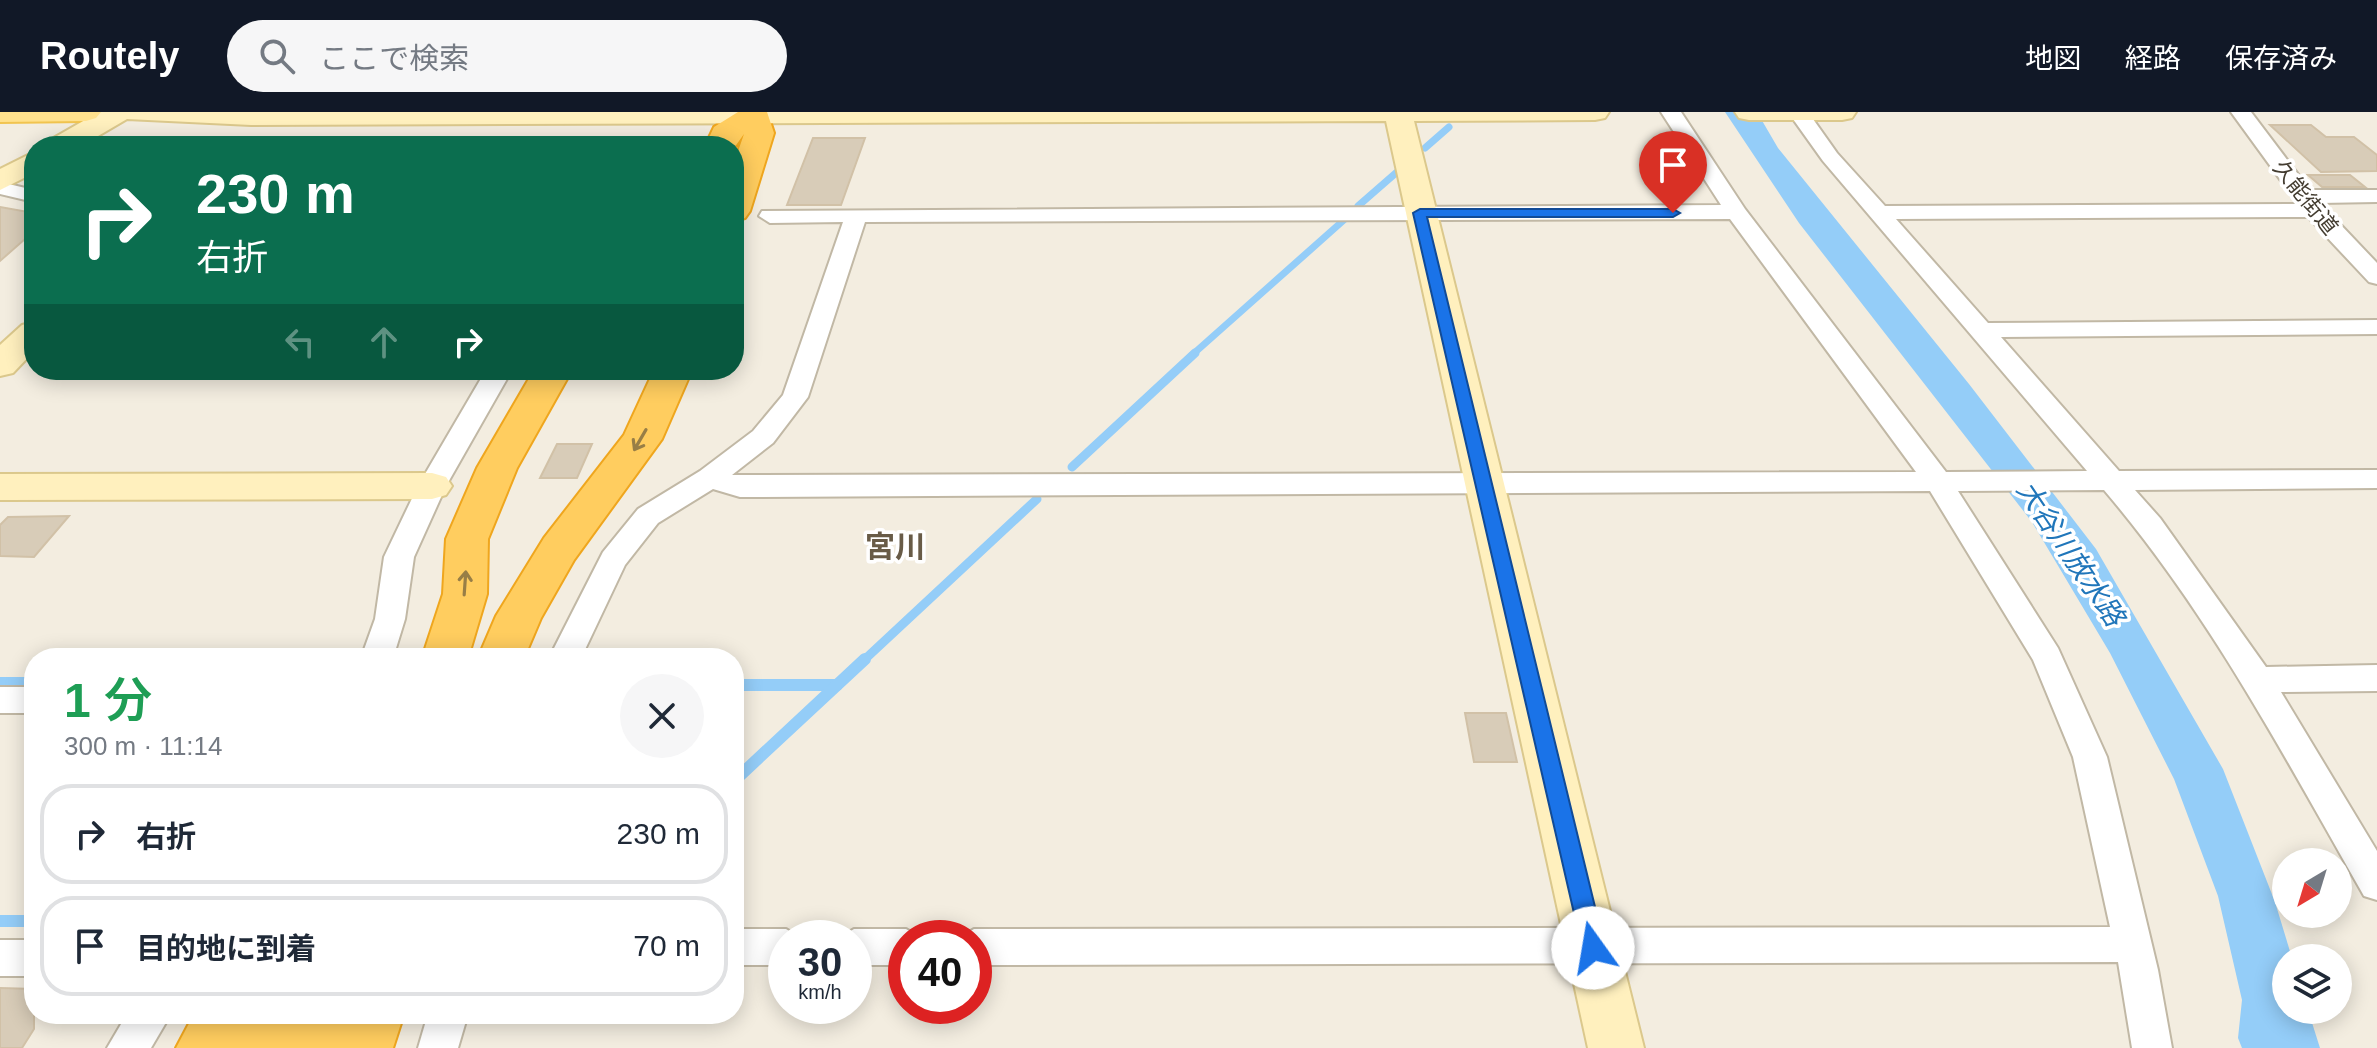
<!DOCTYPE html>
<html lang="ja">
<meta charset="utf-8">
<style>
:root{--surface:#fff;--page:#f6f6f7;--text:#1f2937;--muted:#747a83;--line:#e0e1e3;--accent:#111827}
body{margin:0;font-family:Helvetica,"Noto Sans JP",sans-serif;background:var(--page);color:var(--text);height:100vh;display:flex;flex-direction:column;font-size:30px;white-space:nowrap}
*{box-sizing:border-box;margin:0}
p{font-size:26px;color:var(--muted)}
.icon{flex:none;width:44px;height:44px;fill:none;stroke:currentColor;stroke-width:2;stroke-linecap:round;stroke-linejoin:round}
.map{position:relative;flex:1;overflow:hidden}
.drawer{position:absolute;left:24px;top:536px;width:720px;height:376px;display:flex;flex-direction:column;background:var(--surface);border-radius:32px;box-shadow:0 4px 20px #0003}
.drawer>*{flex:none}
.banner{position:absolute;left:24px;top:24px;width:720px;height:244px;border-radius:32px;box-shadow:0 4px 20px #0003;background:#0b6e4f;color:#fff;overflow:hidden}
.needle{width:52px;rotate:218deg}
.fabs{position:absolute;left:2272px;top:736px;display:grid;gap:16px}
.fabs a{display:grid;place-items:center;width:80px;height:80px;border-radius:50%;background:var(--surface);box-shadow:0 4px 20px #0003;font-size:40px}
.speed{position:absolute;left:768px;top:808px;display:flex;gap:16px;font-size:40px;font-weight:700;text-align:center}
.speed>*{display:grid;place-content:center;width:104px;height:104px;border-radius:50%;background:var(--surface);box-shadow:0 4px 20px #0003;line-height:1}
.speed small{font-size:20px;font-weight:400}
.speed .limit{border:12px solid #d22;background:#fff;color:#111}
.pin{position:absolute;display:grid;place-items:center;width:68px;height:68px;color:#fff;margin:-82px -34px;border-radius:50% 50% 50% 0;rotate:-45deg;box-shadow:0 0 8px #0007}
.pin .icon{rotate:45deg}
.me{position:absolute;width:88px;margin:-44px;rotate:347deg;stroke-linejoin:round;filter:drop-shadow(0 0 6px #0008)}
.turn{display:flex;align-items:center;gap:28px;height:168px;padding:0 40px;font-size:36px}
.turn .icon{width:104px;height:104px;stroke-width:2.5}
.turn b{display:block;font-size:56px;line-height:68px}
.lanes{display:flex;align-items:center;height:76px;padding:0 40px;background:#0003;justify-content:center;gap:40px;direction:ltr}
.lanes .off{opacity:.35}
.round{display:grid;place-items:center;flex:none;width:84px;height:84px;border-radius:42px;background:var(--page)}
.headline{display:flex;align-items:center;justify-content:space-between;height:136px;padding:0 40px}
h1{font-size:48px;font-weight:600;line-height:60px;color:#1e9e55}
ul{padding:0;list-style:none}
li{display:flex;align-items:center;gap:24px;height:100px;margin:0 16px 12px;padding:0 24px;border:4px solid var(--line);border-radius:32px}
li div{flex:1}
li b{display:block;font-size:30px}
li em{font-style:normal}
header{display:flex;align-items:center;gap:48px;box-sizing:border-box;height:112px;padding:0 40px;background:var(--accent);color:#fff}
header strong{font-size:38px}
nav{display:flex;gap:44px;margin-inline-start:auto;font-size:28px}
.search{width:560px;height:72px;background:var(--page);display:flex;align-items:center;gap:20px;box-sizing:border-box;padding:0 28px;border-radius:44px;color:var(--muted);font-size:30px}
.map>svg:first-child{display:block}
.water{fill:#94cdf8}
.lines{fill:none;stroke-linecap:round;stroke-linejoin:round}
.stream-far2{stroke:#94cdf8;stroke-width:7}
.stream-far1{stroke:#94cdf8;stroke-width:9}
.stream{stroke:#94cdf8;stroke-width:12}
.building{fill:#d8ccb8;stroke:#d1c1a7;stroke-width:2}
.street-casing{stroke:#c1b8a5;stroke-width:4}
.secondary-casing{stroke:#dbc88c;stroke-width:4}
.primary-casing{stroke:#f1c450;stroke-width:4}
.highway-casing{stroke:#efa61e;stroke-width:4}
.street{fill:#fff;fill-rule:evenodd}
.secondary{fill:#fff0be;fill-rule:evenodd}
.primary{fill:#ffe18d;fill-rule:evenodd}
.highway{fill:#ffcd5f;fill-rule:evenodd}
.oneway{stroke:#987e46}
.route{fill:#1a73e8;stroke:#114b97;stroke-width:2}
.labels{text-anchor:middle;stroke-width:7;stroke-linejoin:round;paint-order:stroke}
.far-street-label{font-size:22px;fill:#443d31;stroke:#fff}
.water-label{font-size:28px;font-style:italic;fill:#2076ba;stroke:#fff}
.quarter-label{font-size:30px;font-weight:bold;fill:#685b47;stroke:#fff}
</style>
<header>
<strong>Routely</strong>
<div class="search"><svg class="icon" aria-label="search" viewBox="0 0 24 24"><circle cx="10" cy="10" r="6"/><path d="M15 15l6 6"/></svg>ここで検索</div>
<nav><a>地図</a><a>経路</a><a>保存済み</a></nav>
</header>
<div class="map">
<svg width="2377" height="936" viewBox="0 0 2377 936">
<rect width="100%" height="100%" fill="#f3ede0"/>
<polygon class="water" points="1725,0 1757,0 1778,36 1969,272 2096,437 2223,657 2275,790 2292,846 2286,846 2286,898 2308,898 2320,936 2242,936 2238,926 2242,888 2218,784 2174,667 2110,541 2032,410 1799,111"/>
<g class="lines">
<g class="stream-far2">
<polyline points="1425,36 1449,15"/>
<polyline points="1358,94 1397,60"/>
<polyline points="1192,243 1345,107"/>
</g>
<g class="stream-far1">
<polyline points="1072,355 1195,241"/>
<polyline points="863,549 1037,387"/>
</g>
<g class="stream">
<polyline points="0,571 34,571"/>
<polyline points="734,573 837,573"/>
<polyline points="734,669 865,547"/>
<polyline points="0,809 34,809"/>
</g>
</g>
<g class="building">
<polygon points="2270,13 2311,13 2326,25 2354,25 2377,43 2377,59 2321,60"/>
<polygon points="813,26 865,26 841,93 787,93"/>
<polygon points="2308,63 2350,63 2365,75 2322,75"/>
<polygon points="0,95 34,101 34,119 0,149"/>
<polygon points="557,332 592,332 577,366 540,366"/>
<polygon points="69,404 34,445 0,444 0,413 8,405"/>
<polygon points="1465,601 1506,601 1517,650 1474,650"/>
<polygon points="0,876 34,877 34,917 22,936 0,936"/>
</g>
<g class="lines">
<defs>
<g id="street">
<path d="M1661,0h20l64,97 201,263 141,-1 -264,-310 -35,-49h20l29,41 48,53 413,-2 -67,-92h20l59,78h67v12l-57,1 57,60v21l-8,-2 -61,-65 -412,2 92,104 389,-3v14l-376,3 118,134 258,-1v18l-242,2 25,28 106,149 111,-2v26l-96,1 96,159v49l-13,-4c-80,-140 -155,-283 -260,-406l-146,1 100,157 49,109 51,213 14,78h-40l-14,-86 -1144,3v-27h-15l15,-9 1136,-2 -37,-170 -40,-97 -103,-169 -1190,6 -27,-8 -55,34 -33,42 -44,93h-32l54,-106 35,-43 62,-38 53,-40 30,-36 60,-173 -73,1 -11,-7 3,-5 959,-6zM1730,107l186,253 -1184,3 41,-32 35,-46 57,-175z"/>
<polygon points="0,70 34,78 34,90 0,82"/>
<polygon points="486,258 512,258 446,374 414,445 405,507 393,546 361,546 375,507 384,445 418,374"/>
<rect x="0" y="575" width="34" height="26"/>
<polygon points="734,817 786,817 801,826 786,826 786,853 734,853"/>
<polygon points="854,817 906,817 921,826 906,826 906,853 854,853 854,826 839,826"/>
<rect x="0" y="828" width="34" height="36"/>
<polygon points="127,902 171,902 151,936 107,936"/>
<polygon points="428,902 468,902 458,936 418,936"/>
</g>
<g id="secondary">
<polygon points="99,0 1609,0 1605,6 1595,8 1414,9 1644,936 1588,936 1386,9 251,13 127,7 81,34 46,34 50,28"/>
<polygon points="1735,0 1856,0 1852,6 1842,8 1749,8 1739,6"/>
<polygon points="34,40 34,61 0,78 0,57"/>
<polygon points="34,210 34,239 13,261 0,264 0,233 22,213"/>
<polygon points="432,361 446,365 452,374 446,383 432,387 0,388 0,362"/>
</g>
<polygon id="primary" points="0,0 101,0 96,6 86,9 0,10"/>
<g id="highway">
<polygon points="738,0 767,0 774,21 750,99 745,106 734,109 734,51 744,22 734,36 705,34 714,15"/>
<polygon points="534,258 572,258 517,356 488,427 487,482 468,546 422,546 443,482 446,427 477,356"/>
<polygon points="654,258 692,258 662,327 574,448 541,506 524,546 478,546 496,504 544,426 624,323"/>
<polygon points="194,902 404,902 393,936 176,936"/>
</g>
</defs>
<use href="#street" class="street-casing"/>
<use href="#secondary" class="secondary-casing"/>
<use href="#primary" class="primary-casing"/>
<use href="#highway" class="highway-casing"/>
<use href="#street" class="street"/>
<use href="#secondary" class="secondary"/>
<use href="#primary" class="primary"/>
<use href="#highway" class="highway"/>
</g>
<defs><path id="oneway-shaft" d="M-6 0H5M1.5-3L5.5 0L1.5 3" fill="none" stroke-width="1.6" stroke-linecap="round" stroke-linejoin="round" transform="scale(2)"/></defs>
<g class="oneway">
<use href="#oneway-shaft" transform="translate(640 328) rotate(120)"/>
<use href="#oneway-shaft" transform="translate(465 471) rotate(-86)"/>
</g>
<polygon class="route" points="1420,97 1673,97 1680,101 1673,105 1427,105 1605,836 1601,844 1593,847 1585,844 1582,836 1413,101"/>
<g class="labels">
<g class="far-street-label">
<text transform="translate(2306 85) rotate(51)" y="8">久能街道</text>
</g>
<g class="water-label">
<text transform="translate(2071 441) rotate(56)" y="10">大谷川放水路</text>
</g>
<g class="quarter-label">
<text x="895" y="445">宮川</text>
</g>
</g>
</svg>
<div class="fabs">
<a><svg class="needle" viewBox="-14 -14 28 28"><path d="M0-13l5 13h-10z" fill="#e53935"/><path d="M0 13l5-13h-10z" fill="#747a83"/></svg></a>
<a><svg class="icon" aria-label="layers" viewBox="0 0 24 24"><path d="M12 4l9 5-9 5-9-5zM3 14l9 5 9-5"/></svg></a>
</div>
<div class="speed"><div>30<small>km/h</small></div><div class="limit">40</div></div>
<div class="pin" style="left:1673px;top:101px;background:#d93025"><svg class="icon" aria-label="arrive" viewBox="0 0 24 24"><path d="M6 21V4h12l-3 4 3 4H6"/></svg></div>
<svg class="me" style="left:1593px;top:836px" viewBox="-20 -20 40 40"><circle r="19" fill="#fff"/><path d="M0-13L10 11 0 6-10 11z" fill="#1a73e8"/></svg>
<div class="banner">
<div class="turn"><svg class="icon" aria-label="right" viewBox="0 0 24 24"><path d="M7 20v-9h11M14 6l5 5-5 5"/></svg><div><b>230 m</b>右折</div></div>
<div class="lanes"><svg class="icon off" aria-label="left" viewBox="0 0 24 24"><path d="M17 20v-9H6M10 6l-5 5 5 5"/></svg><svg class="icon off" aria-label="ahead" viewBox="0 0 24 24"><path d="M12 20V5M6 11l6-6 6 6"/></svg><svg class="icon" aria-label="right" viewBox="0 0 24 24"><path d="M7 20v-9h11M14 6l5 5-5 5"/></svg></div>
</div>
<section class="drawer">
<div class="headline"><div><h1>1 分</h1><p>300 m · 11:14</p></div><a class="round"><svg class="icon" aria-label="close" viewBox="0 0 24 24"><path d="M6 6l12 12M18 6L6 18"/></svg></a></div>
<ul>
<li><svg class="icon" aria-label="right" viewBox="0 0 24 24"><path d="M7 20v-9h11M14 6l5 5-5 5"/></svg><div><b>右折</b></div><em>230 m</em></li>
<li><svg class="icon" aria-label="arrive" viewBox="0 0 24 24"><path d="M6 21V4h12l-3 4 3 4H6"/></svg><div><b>目的地に到着</b></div><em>70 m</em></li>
</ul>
</section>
</div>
